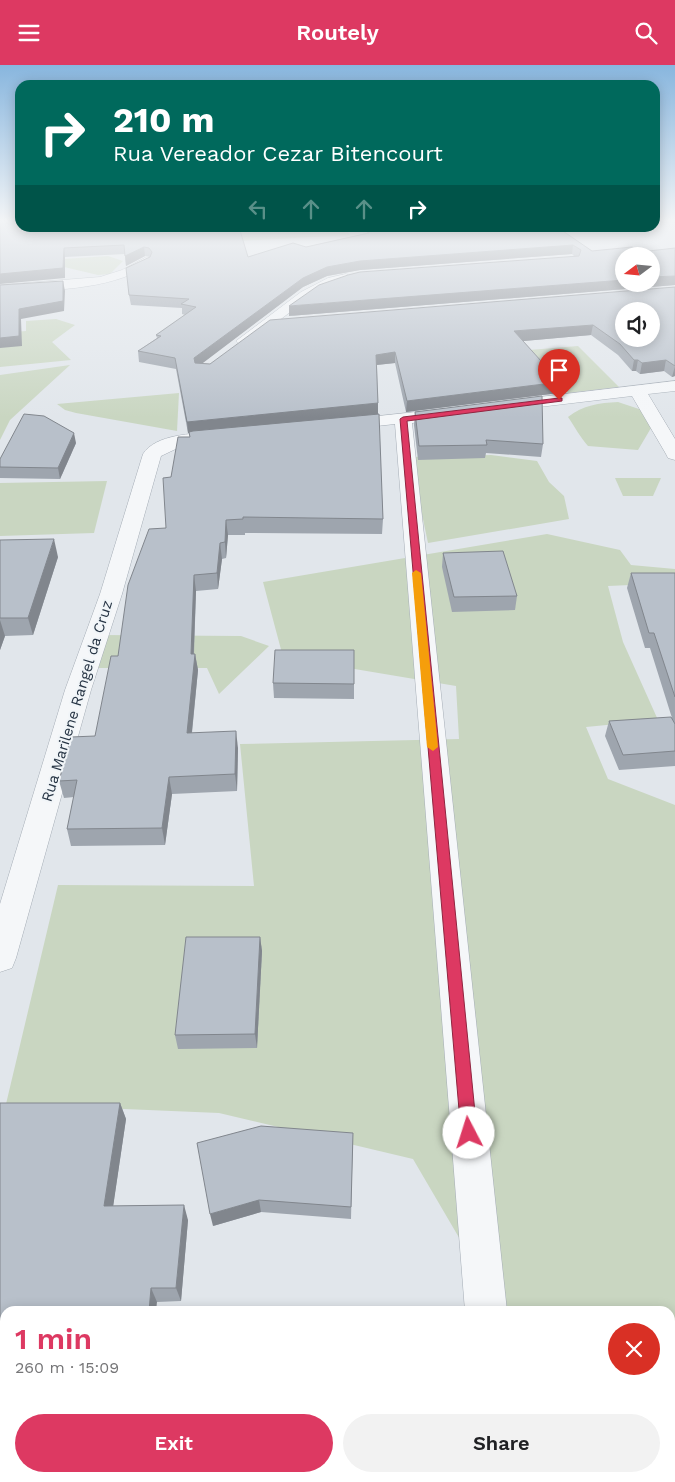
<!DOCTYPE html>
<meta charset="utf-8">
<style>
:root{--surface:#fff;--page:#f2f2f2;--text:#202124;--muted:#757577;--accent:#dd3962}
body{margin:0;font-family:"Work Sans",sans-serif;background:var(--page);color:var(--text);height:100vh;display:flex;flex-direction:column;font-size:19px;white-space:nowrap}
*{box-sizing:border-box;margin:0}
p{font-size:16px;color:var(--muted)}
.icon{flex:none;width:28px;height:28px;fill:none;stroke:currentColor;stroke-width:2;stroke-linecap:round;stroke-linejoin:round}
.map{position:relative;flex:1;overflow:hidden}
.drawer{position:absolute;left:0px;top:1241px;width:675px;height:176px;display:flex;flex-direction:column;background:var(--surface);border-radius:15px 15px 0 0;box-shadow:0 2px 12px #0003}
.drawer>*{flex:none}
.guide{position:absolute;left:15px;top:15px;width:645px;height:152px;border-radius:15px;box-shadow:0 2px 12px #0003;background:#00695c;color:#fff;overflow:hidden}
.needle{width:32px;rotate:254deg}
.fabs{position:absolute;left:615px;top:182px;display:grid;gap:10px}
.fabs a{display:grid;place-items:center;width:45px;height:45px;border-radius:50%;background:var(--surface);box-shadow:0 2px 12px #0003;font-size:25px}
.pin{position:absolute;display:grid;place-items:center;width:42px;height:42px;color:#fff;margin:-51px -21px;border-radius:50% 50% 50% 0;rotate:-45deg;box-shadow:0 0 5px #0007}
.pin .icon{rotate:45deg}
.me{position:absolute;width:55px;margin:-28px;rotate:355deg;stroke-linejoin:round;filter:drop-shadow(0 0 4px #0008)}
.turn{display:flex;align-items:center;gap:18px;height:105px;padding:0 15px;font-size:22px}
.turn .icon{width:65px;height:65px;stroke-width:2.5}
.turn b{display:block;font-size:35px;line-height:42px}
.lanes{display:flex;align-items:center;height:48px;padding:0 15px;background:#0003;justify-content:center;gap:25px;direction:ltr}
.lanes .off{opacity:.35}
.round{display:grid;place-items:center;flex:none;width:52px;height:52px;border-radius:26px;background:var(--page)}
.summary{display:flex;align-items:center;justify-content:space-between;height:85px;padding:0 15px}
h1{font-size:30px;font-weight:600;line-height:38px;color:var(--accent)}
.action{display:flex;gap:10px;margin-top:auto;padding:10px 15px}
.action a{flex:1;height:58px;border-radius:30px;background:var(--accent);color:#fff;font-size:20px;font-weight:600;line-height:58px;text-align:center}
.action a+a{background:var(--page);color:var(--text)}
header{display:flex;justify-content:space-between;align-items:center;height:65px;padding:0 15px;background:var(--accent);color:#fff;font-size:22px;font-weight:600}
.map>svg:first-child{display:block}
.green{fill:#c9d6c1}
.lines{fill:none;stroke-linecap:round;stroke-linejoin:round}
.street-casing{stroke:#a5adb6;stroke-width:1}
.street{fill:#f5f7f9;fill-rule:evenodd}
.wall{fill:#9ea5ae}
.shaded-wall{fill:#81868d}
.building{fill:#b8c0ca;stroke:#81868d;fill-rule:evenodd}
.route{fill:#dd3962;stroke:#902540}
.slow{fill:#f59e0b}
.labels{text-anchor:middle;stroke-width:4;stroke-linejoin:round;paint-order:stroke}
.street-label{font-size:15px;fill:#273545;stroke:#f1f5f8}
</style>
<header><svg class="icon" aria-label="menu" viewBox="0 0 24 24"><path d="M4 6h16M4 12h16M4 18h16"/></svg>Routely<svg class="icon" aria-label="search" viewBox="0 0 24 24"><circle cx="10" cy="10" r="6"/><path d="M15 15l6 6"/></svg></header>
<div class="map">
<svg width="675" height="1417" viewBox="0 0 675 1417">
<rect width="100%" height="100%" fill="#e1e6eb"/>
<g class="green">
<polygon points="272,162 345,163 350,170 238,176 236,171 244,164 256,165"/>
<polygon points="108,191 123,196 110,209 98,210 64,202 64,194"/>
<polygon points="56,254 75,260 52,277 71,295 0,302 0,268 26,266 26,256"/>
<polygon points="578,281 619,322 568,328 529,285"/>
<polygon points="70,300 10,355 0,375 0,310"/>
<polygon points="179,328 177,366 76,348 65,345 57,339"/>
<path d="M618,337l24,8 9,18 -13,22 -50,-4c-8,-9 -13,-19 -20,-29 15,-12 31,-14 50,-15z"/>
<polygon points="491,390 537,396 549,417 564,431 569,454 428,478 410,392"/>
<polygon points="615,413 661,413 653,431 623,431"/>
<polygon points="107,416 94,468 0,471 0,418"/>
<polygon points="547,469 620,485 631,500 675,504 675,518 608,521 623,577 658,655 586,662 608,714 675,740 675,1315 670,1302 670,1246 502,1246 413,1094 219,1048 6,1039 58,820 254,821 240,679 459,674 456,621 283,592 263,517"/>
<polygon points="101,570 241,571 269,581 219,629 207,603 92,603"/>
</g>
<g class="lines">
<defs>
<g id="street">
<path d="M145,193l5,1 2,3 -2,3c-45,27 -99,24 -150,28v-8l100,-8 22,-7z"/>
<path d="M346,209l7,4 -2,3c-40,10 -70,39 -102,63h-10l-3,-3 65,-49 27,-14z"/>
<polygon points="675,316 675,326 648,329 675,374 675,395 668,393 666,389 632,331 505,346 499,345 496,341 499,337 505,336"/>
<polygon points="453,343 459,344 462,348 459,352 412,358 507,1246 465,1246 395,359 341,365 335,364 332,360 335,356 341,355"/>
<path d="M214,367l6,1 3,4 -3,4 -40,6 -19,9 -39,138 -31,96 -75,268 -4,10 -12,4v-68l65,-214 35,-96 43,-140c13,-20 49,-20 71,-22z"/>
<rect x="478" y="1412" width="48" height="5"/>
</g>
</defs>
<use href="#street" class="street-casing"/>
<use href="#street" class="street"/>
</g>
<g class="wall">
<polygon points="0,154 248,192 306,182 367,168 367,162 557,162 592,186 640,187 675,183 675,220 289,251 574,191 572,189 360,205 327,211 303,222 202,298 210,299 675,222 675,311 672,312 664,306 640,309 636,306 632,306 618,290 591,270 523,276 560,317 559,328 406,347 395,298 377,300 378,349 383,454 382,469 245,468 245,470 228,470 226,493 222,494 218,524 196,526 194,589 195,589 198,605 192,668 238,683 237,726 172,729 165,780 71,781 67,764 74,732 64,733 59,716 95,671 118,591 166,463 171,412 190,372 189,368 188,368 176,304 139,297 138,286 157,273 156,270 185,250 182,249 182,243 131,240 129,230 150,192 145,191 126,201 125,189 65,192 65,213"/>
<polygon points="415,347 543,379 541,392 486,388 485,393 418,395 414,360"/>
<polygon points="76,378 60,414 0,413 0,394"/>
<polygon points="0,475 58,492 33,570 5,571 0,585"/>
<polygon points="443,488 517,531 515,545 452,547 442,502"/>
<polygon points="631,508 675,508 675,701 619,705 605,671 609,656 672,653 650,583 645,583 627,523"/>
<polygon points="354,585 354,634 274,633 273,618"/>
<polygon points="260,872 262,886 257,983 178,984 175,970"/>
<polygon points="0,1038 120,1038 126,1054 113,1141 188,1155 181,1236 157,1237 5,1246 5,1379 0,1379"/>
<polygon points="353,1068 351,1154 261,1147 213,1161"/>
<polygon points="552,1412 670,1412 675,1417 553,1417"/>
</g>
<g class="shaded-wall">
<polygon points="573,180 572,189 360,205 327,211 303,222 195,304 194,293 303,213 327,202 360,196"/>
<polygon points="144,182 145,191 126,201 125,191"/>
<polygon points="64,183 65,192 65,213 0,219 0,209"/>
<polygon points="675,211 675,220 289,251 289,241 624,215 624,219 651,219 651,212"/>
<polygon points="63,216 65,226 64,246 21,254 22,281 0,283 0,273 19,244"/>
<polygon points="593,260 591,270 513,277 514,266"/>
<polygon points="395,287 395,298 376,300 376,290"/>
<polygon points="634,295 638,295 636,306 632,306"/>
<polygon points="666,295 664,306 640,309 642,298"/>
<polygon points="675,301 675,311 672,312"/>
<polygon points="560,317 559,328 406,347 407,336"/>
<polygon points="378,338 378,350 188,368 187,357"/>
<polygon points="74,368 76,378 60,414 58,403"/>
<polygon points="226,455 228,470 226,493 225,477"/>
<polygon points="54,474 58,492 33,570 28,553"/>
<polygon points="220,478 222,494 218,524 217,508"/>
<polygon points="194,510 196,526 193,605 191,589"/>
<polygon points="0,555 5,571 0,585"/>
<polygon points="195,589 198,605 190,685 187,668"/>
<polygon points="236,666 238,683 237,726 235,709"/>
<polygon points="169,712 172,729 165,780 162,763"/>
<polygon points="260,872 262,886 257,983 255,969"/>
<polygon points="120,1038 126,1054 111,1156 104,1141"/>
<polygon points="259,1135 261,1147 213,1161 210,1149"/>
<polygon points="184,1140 188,1155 181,1236 176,1223"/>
<polygon points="151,1223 157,1237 156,1246 149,1246"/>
</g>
<g class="building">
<path d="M0,154h20v8h219l9,30 45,-14 13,4 63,-14 -1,-6h189l35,24 40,-4 8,5 35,-4v28l-24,1v-21h-27v24l-335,26 30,-21 29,-10 12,-3 219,-16 2,-6 -8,-5 -213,16 -33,6 -24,11 -109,80 1,5 15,1 60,-44 405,-33v79l-9,-6 -24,3 -4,-3h-4l-14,-16 -27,-19 -79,6 46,51 -153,19 -12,-49 -19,3 2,48 -191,19 -12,-64 -37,-7 23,-15 -5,-1 40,-28 -15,-3 8,-5 -60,-4 -3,-27 24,-11 2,-5 -3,-4 -5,-1 -19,9 -1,-11 -60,3 -1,20 -63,6zM624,246h27v28h-27z"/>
<polygon points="63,216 63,236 19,244 19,271 0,273 0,220"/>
<polygon points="542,331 543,379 486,375 487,380 419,381 415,347"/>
<polygon points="24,349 44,351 74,368 58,403 0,402 0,394"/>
<polygon points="379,349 383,454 243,452 243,454 226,455 225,477 220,478 217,508 194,510 191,589 195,589 187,668 236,666 235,709 169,712 162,763 67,764 77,715 59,716 71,672 95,671 111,591 118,591 128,520 149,464 166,463 163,413 171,412 178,372 190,372 189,367 193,366"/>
<polygon points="54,474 28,553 0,553 0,475"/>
<polygon points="503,486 517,531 454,532 443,488"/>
<polygon points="631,508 675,508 675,632 654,568 649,568"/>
<polygon points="275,585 354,585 354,619 273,618"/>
<polygon points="671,652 675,659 675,686 623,690 609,656"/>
<polygon points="186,872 260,872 255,969 175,970"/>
<polygon points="0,1038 120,1038 104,1141 184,1140 176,1223 151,1223 149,1246 5,1246 5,1368 0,1369"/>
<polygon points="261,1061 353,1068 351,1142 259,1135 210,1149 197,1078"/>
<polygon points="670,1299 673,1299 675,1306 675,1417 563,1417 562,1412 670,1412"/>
<polygon points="453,1414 453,1417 388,1417"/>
</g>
<linearGradient id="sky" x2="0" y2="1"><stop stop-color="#88b6de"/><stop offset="0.44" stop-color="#f2f4f6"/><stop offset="1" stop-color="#f2f4f6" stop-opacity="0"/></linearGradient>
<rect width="675" height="353" fill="url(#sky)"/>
<polygon class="route" points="559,333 562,333 562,336 407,356 477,1068 475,1073 469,1076 464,1073 461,1068 400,354 403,352"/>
<polygon class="slow" points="416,505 421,508 438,682 433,686 427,682 412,508"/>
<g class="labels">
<g class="street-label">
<text transform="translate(77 636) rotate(-73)" y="5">Rua Marilene Rangel da Cruz</text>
</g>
</g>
</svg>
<div class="fabs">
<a><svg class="needle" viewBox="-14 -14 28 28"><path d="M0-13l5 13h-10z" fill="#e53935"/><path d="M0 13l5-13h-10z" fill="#757577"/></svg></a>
<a><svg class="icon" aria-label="sound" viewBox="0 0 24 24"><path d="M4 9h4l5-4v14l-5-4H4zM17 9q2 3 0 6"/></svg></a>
</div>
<div class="pin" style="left:559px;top:335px;background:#d93025"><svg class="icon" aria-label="arrive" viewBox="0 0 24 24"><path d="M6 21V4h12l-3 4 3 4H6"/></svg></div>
<svg class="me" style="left:469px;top:1068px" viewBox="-20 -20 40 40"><circle r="19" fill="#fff"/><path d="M0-13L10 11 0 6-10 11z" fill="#dd3962"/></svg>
<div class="guide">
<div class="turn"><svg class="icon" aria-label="right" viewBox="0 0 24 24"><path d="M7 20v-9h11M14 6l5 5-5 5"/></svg><div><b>210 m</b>Rua Vereador Cezar Bitencourt</div></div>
<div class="lanes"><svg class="icon off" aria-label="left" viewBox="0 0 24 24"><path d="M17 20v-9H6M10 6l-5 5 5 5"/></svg><svg class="icon off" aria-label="ahead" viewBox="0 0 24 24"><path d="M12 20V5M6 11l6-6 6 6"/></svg><svg class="icon off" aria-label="ahead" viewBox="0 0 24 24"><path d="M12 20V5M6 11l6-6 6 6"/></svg><svg class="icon" aria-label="right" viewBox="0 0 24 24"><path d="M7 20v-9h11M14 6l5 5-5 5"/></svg></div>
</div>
<section class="drawer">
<div class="summary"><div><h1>1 min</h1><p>260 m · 15:09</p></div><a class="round" style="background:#d93025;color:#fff"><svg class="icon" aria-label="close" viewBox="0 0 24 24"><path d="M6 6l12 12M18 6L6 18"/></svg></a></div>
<div class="action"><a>Exit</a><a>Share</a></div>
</section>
</div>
